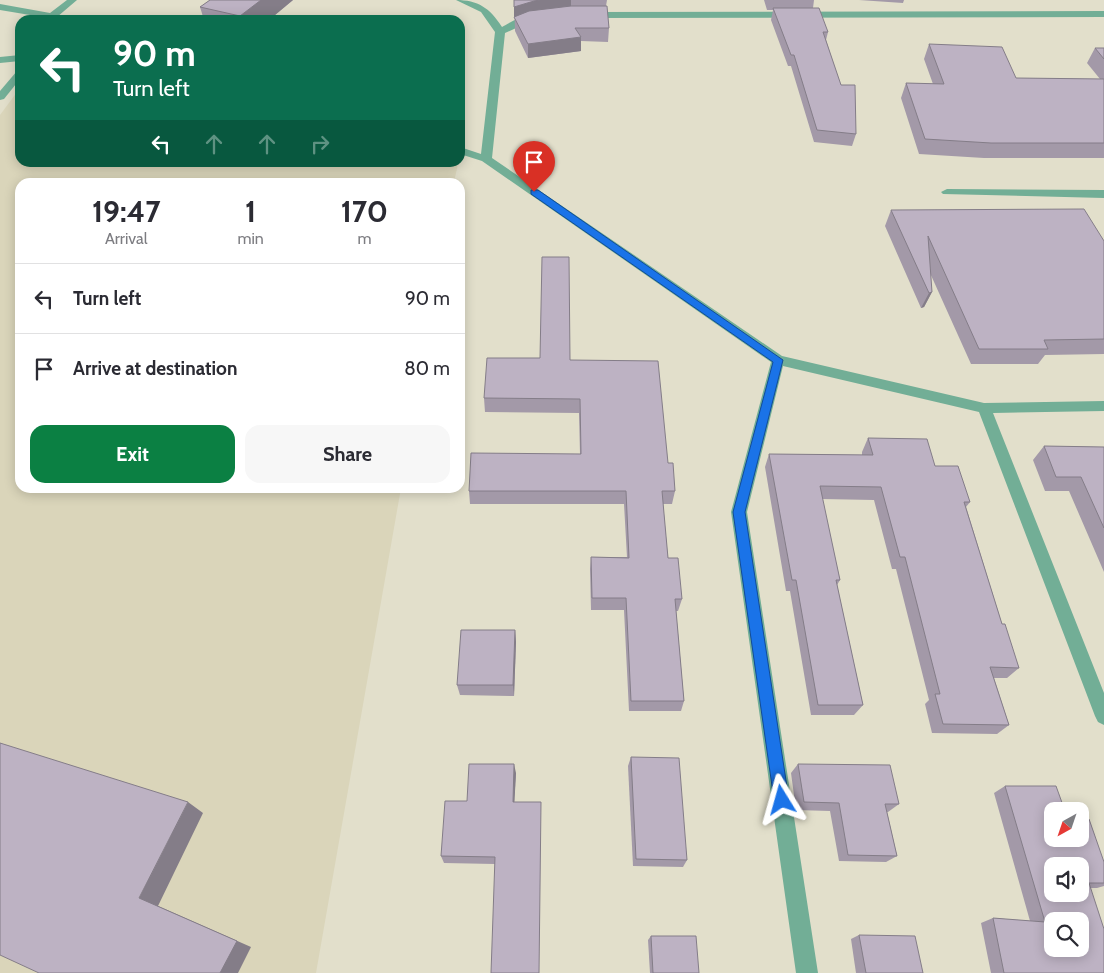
<!DOCTYPE html>
<style>
:root{--surface:#fff;--page:#f7f7f7;--text:#2b2b33;--muted:#7c7c81;--line:#e1e1e2;--accent:#0b8043}
body{margin:0;font-family:Cabin,sans-serif;background:var(--page);color:var(--text);height:100vh;display:flex;flex-direction:column;font-size:19px;white-space:nowrap}
*{box-sizing:border-box;margin:0}
p{font-size:16px;color:var(--muted)}
.icon{flex:none;width:28px;height:28px;fill:none;stroke:currentColor;stroke-width:2;stroke-linecap:round;stroke-linejoin:round}
.map{position:relative;flex:1;overflow:hidden}
.drawer{position:absolute;left:15px;top:178px;width:450px;height:315px;display:flex;flex-direction:column;background:var(--surface);border-radius:15px;box-shadow:0 2px 12px #0003}
.drawer>*{flex:none}
.guide{position:absolute;left:15px;top:15px;width:450px;height:152px;border-radius:15px;box-shadow:0 2px 12px #0003;background:#0b6e4f;color:#fff;overflow:hidden}
.needle{width:32px;rotate:220deg}
.fabs{position:absolute;left:1044px;top:802px;display:grid;gap:10px}
.fabs a{display:grid;place-items:center;width:45px;height:45px;border-radius:10px;background:var(--surface);box-shadow:0 2px 12px #0003;font-size:25px}
.pin{position:absolute;display:grid;place-items:center;width:42px;height:42px;color:#fff;margin:-51px -21px;border-radius:50% 50% 50% 0;rotate:-45deg;box-shadow:0 0 5px #0007}
.pin .icon{rotate:45deg}
.me{position:absolute;width:55px;margin:-28px;rotate:352deg;stroke-linejoin:round;filter:drop-shadow(0 0 4px #0008)}
.turn{display:flex;align-items:center;gap:18px;height:105px;padding:0 15px;font-size:22px}
.turn .icon{width:65px;height:65px;stroke-width:2.5}
.turn b{display:block;font-size:35px;line-height:42px}
.lanes{display:flex;align-items:center;height:48px;padding:0 15px;background:#0003;justify-content:center;gap:25px;direction:ltr}
.lanes .off{opacity:.35}
.eta{display:flex;justify-content:space-evenly;align-items:center;height:85px;text-align:center}
.eta b{font-size:30px;font-weight:700;line-height:35px}
.action{display:flex;gap:10px;margin-top:auto;padding:10px 15px}
.action a{flex:1;height:58px;border-radius:15px;background:var(--accent);color:#fff;font-size:20px;font-weight:700;line-height:58px;text-align:center}
.action a+a{background:var(--page);color:var(--text)}
ul{padding:0;list-style:none}
li{display:flex;align-items:center;gap:15px;height:70px;padding:0 15px;border-top:1px solid var(--line)}
li div{flex:1}
li b{display:block;font-size:19px}
li em{font-style:normal}
.map>svg:first-child{display:block}
.built{fill:#dad5ba}
.lines{fill:none;stroke-linecap:round;stroke-linejoin:round}
.street{fill:#72ae96;fill-rule:evenodd}
.wall{fill:#a399a8}
.shaded-wall{fill:#847d88}
.building{fill:#bdb2c3;stroke:#847d88;fill-rule:evenodd}
.route{fill:#1a73e8;stroke:#114b97}
</style>
<div class="map">
<svg width="1104" height="973" viewBox="0 0 1104 973">
<rect width="100%" height="100%" fill="#e2dfcb"/>
<polygon class="built" points="20,88 20,162 452,162 458,164 454,182 20,182 20,488 401,488 316,973 0,973 0,115"/>
<g class="lines">
<g class="street">
<polygon points="67,0 77,0 57,17 60,20 0,10 0,4 50,13"/>
<path d="M456,0c22,0 34,8 46,27 9,-5 26,-16 36,-9l-33,15 -13,125 290,198 202,47 120,-2v10l-111,2 111,280v32l-6,-3 -3,-6 -116,-304 -196,-46 -36,146 71,461h-22l-65,-461 40,-150 -289,-201 -22,-7v-7l21,7 14,-122 -14,-20z"/>
<polygon points="1104,11 1104,17 588,18 583,15 588,12"/>
<polygon points="20,55 20,61 0,63 0,57"/>
<polygon points="20,70 20,79 4,99 0,100 0,91 17,71"/>
<polygon points="947,189 1104,190 1104,198 943,194 941,192"/>
</g>
</g>
<g class="wall">
<polygon points="210,0 293,0 269,20 204,20 200,7"/>
<polygon points="514,0 607,0 606,6 609,28 608,42 581,41 581,51 528,58 515,31"/>
<polygon points="764,0 814,0 813,8 828,32 826,40 856,134 852,146 814,142 791,66 788,66 771,20 773,10 767,10"/>
<polygon points="859,0 904,0 903,3"/>
<polygon points="929,44 1016,78 1100,79 1087,63 1095,48 1104,48 1104,158 984,158 919,154 901,98 906,83 933,84 924,59"/>
<polygon points="891,210 1104,241 1104,354 1045,355 1038,364 971,364 930,273 932,292 924,307 921,308 885,226"/>
<polygon points="570,360 668,463 675,491 672,504 663,504 668,558 682,599 678,611 676,611 684,701 681,711 629,711 624,610 591,610 590,569 591,557 627,557 624,504 470,504 469,491 580,454 579,413 485,412 484,398"/>
<polygon points="868,438 935,466 970,502 966,507 1002,624 1019,668 1007,678 994,678 1009,725 997,734 932,733 925,704 929,700 896,569 892,569 874,500 822,499 840,580 837,585 863,705 854,715 811,715 790,591 786,591 765,467 769,454 862,455 862,452"/>
<polygon points="1044,446 1104,447 1104,572 1069,491 1045,491 1033,460"/>
<polygon points="515,630 516,642 514,696 460,695 457,685"/>
<polygon points="631,757 687,860 683,867 633,866 628,766"/>
<polygon points="798,764 899,804 888,812 887,812 897,856 886,862 839,861 830,811 796,810 791,773"/>
<polygon points="516,773 514,802 541,810 495,864 444,863 441,856 467,801"/>
<polygon points="1005,786 1052,811 1104,862 1104,886 1097,888 1090,888 1104,973 991,973 981,923 993,918 1030,921 994,793"/>
<polygon points="859,935 923,973 856,973 851,939"/>
<polygon points="651,936 699,973 650,973 648,940"/>
</g>
<g class="shaded-wall">
<polygon points="261,0 293,0 269,20 241,20 240,16"/>
<polygon points="540,0 571,0 571,10 514,17 514,21 514,7 534,1"/>
<polygon points="581,37 581,51 528,58 528,44"/>
<polygon points="932,292 924,307 921,308 929,293"/>
<polygon points="515,630 516,642 514,696 513,685"/>
<polygon points="514,764 516,773 514,810 513,802"/>
<polygon points="188,802 203,813 158,906 251,947 238,973 220,973 139,898"/>
</g>
<g class="building">
<polygon points="210,0 261,0 240,16 200,7"/>
<polygon points="514,0 540,0 534,1 514,7"/>
<polygon points="571,6 607,6 609,28 575,28 581,37 528,44 514,17 529,11"/>
<polygon points="773,8 819,8 828,32 823,32 841,85 855,85 856,134 817,130 794,55 791,55"/>
<polygon points="929,44 1002,47 1016,78 1104,79 1104,143 991,143 925,139 906,83 944,84"/>
<polygon points="1095,48 1104,48 1104,59"/>
<polygon points="1084,209 1104,241 1104,339 1044,340 1048,349 979,349 928,236 932,292 929,293 891,210"/>
<polygon points="542,257 569,257 570,360 658,361 668,463 673,463 675,491 662,491 668,558 678,558 682,599 675,599 684,701 631,701 626,598 592,598 591,557 629,558 626,491 469,491 471,453 581,454 580,399 484,398 487,358 540,358"/>
<polygon points="868,438 927,439 935,466 958,466 970,502 964,502 1002,624 1005,624 1019,668 990,667 1009,725 943,724 935,694 940,694 905,557 900,557 881,487 820,486 840,580 836,580 863,705 818,705 796,580 792,580 769,454 873,455"/>
<polygon points="1044,446 1104,447 1104,528 1081,477 1056,477"/>
<polygon points="461,630 515,630 513,685 457,685"/>
<polygon points="0,743 188,802 139,898 237,941 220,973 39,973 0,955"/>
<polygon points="631,757 679,758 687,860 636,859"/>
<polygon points="469,764 514,764 513,802 541,802 539,973 491,973 495,857 441,856 445,801 467,801"/>
<polygon points="798,764 890,765 899,804 885,804 897,856 848,855 839,803 804,802"/>
<path d="M1005,786h51l9,25h-13v28h28v-20h9l15,43v21h-15l15,46v44h-100l-11,-55 52,4zM1052,866h28v28h-28zM1052,921h28v28h-28z"/>
<polygon points="859,935 915,936 923,973 866,973"/>
<polygon points="651,936 696,936 699,973 653,973"/>
</g>
<polygon class="route" points="531,190 538,190 783,360 745,512 789,800 787,805 782,807 777,805 774,800 733,512 773,362 531,194"/>
</svg>
<div class="fabs">
<a><svg class="needle" viewBox="-14 -14 28 28"><path d="M0-13l5 13h-10z" fill="#e53935"/><path d="M0 13l5-13h-10z" fill="#7c7c81"/></svg></a>
<a><svg class="icon" aria-label="sound" viewBox="0 0 24 24"><path d="M4 9h4l5-4v14l-5-4H4zM17 9q2 3 0 6"/></svg></a>
<a><svg class="icon" aria-label="search" viewBox="0 0 24 24"><circle cx="10" cy="10" r="6"/><path d="M15 15l6 6"/></svg></a>
</div>
<div class="pin" style="left:534px;top:192px;background:#d93025"><svg class="icon" aria-label="arrive" viewBox="0 0 24 24"><path d="M6 21V4h12l-3 4 3 4H6"/></svg></div>
<svg class="me" style="left:782px;top:800px" viewBox="-20 -20 40 40"><path d="M0-17L14 15 0 8-14 15z" fill="#1a73e8" stroke="#fff" stroke-width="4"/></svg>
<div class="guide">
<div class="turn"><svg class="icon" aria-label="left" viewBox="0 0 24 24"><path d="M17 20v-9H6M10 6l-5 5 5 5"/></svg><div><b>90 m</b>Turn left</div></div>
<div class="lanes"><svg class="icon" aria-label="left" viewBox="0 0 24 24"><path d="M17 20v-9H6M10 6l-5 5 5 5"/></svg><svg class="icon off" aria-label="ahead" viewBox="0 0 24 24"><path d="M12 20V5M6 11l6-6 6 6"/></svg><svg class="icon off" aria-label="ahead" viewBox="0 0 24 24"><path d="M12 20V5M6 11l6-6 6 6"/></svg><svg class="icon off" aria-label="right" viewBox="0 0 24 24"><path d="M7 20v-9h11M14 6l5 5-5 5"/></svg></div>
</div>
<section class="drawer">
<div class="eta">
<div><b>19:47</b><p>Arrival</p></div>
<div><b>1</b><p>min</p></div>
<div><b>170</b><p>m</p></div>
</div>
<ul>
<li><svg class="icon" aria-label="left" viewBox="0 0 24 24"><path d="M17 20v-9H6M10 6l-5 5 5 5"/></svg><div><b>Turn left</b></div><em>90 m</em></li>
<li><svg class="icon" aria-label="arrive" viewBox="0 0 24 24"><path d="M6 21V4h12l-3 4 3 4H6"/></svg><div><b>Arrive at destination</b></div><em>80 m</em></li>
</ul>
<div class="action"><a>Exit</a><a>Share</a></div>
</section>
</div>
